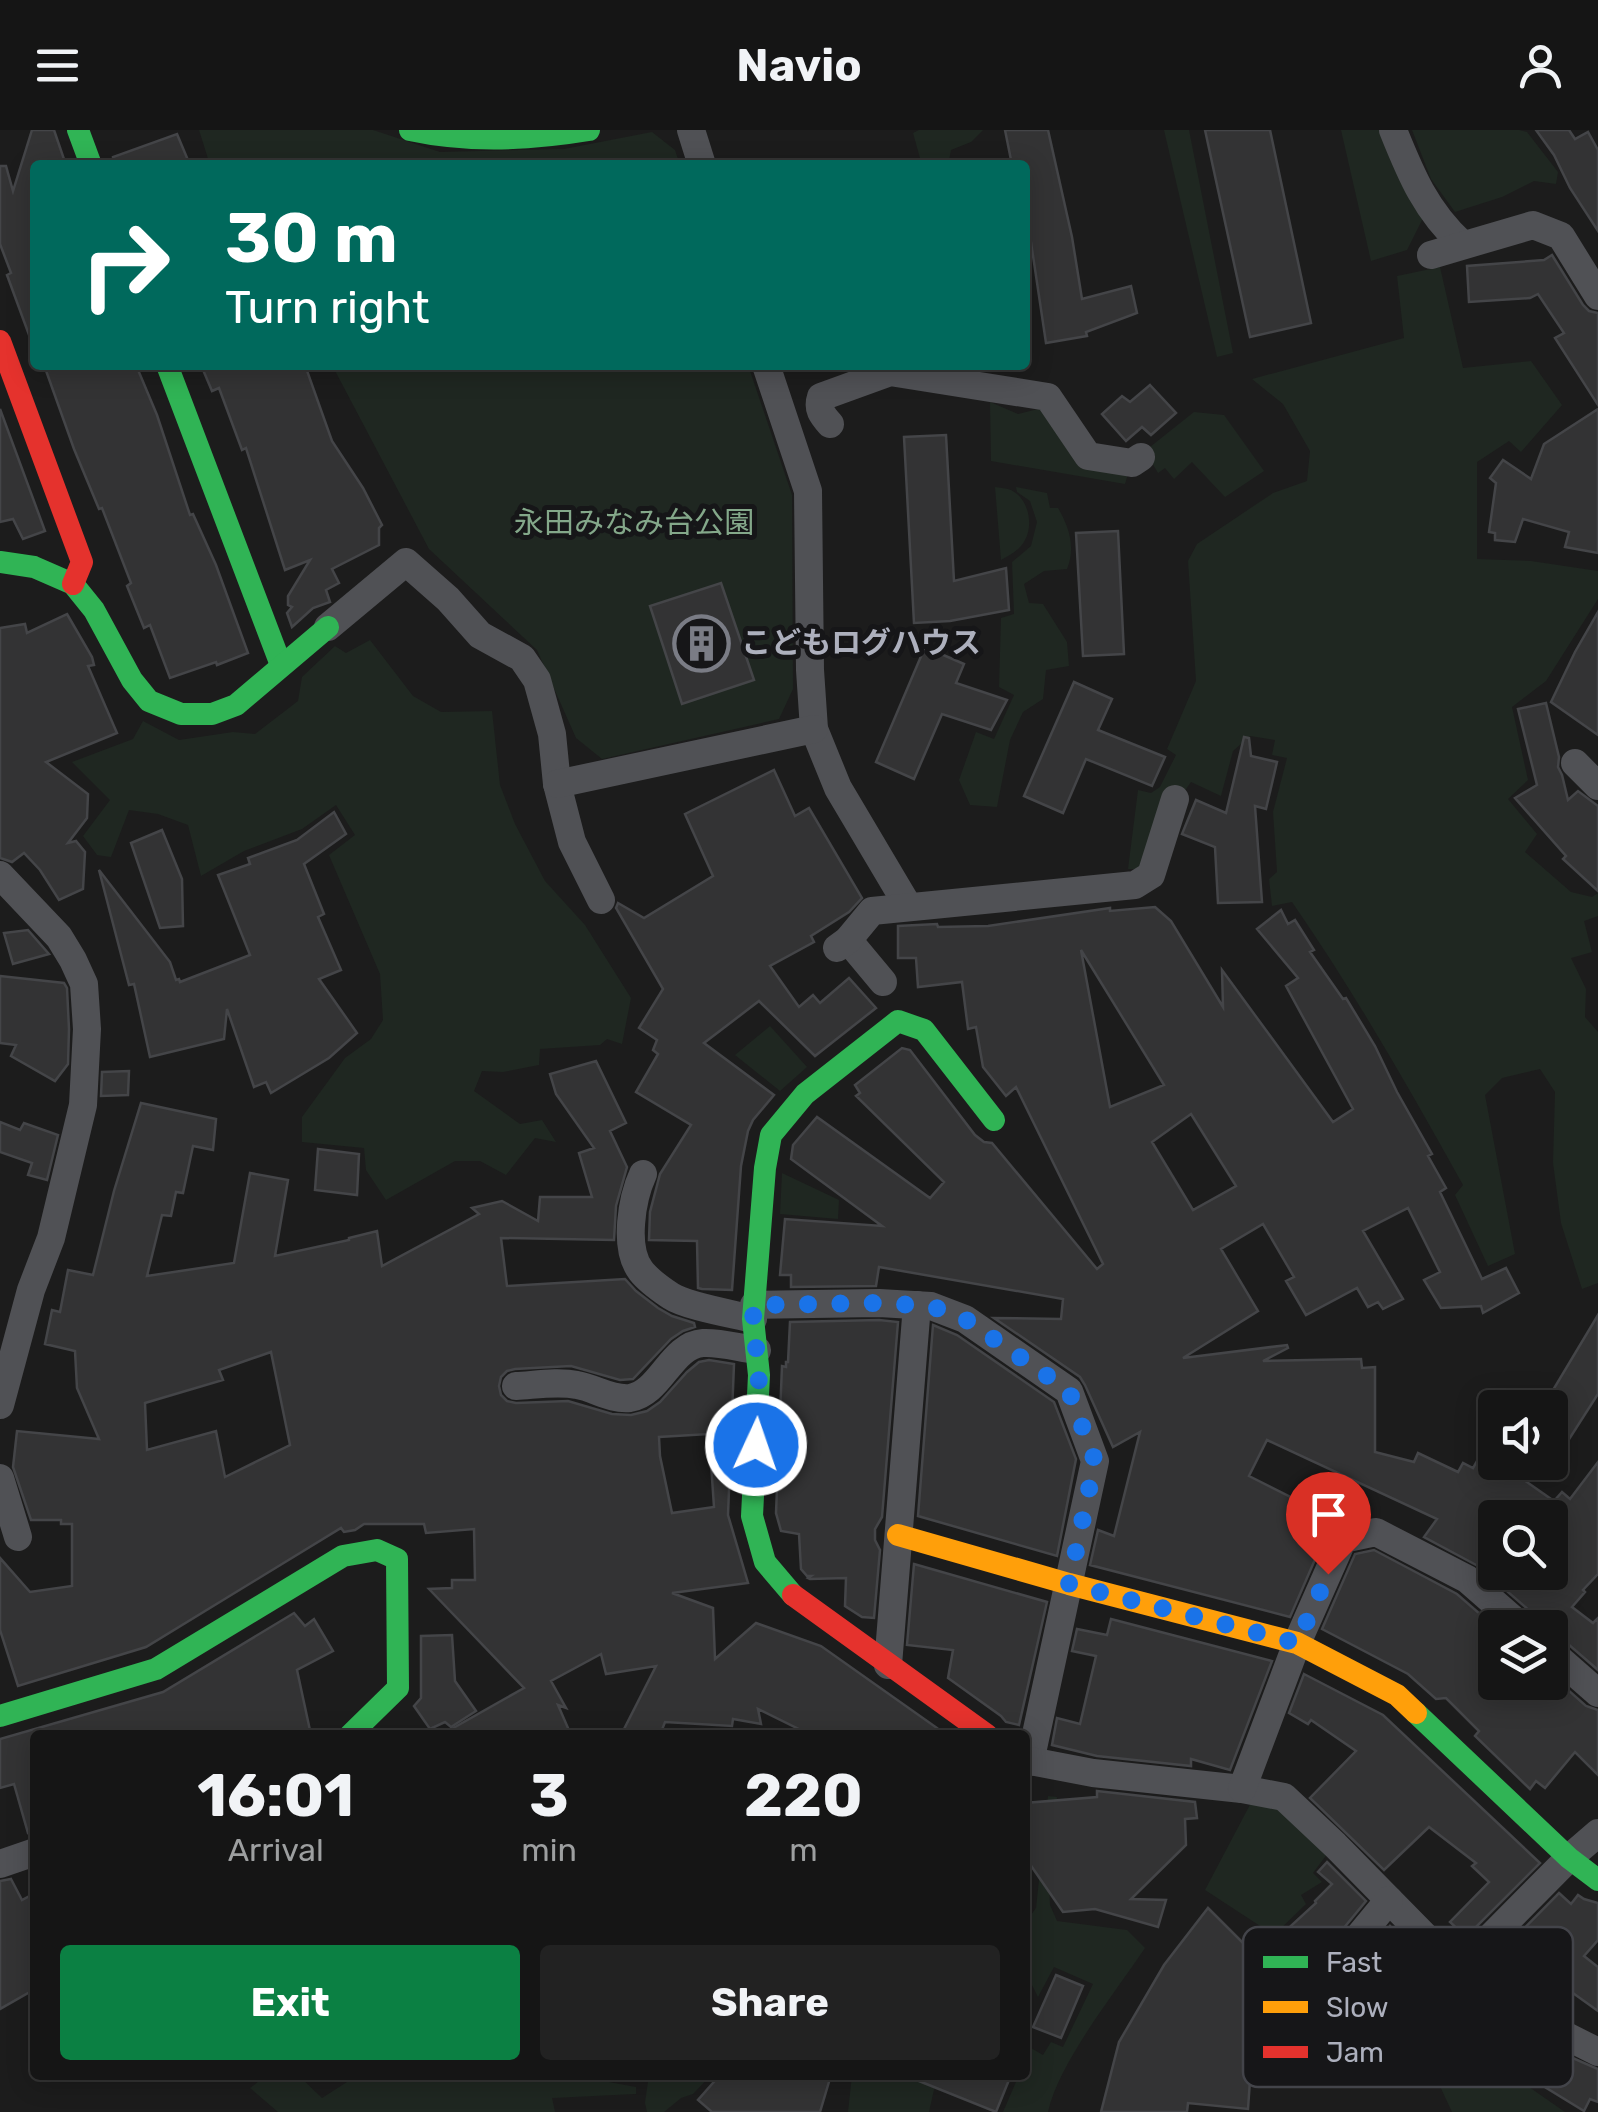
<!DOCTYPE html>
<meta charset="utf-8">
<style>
:root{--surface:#151515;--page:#222;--text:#f1f3f6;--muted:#9d9fa0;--line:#343434;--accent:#0b8043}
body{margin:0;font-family:Rubik,"Noto Sans JP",sans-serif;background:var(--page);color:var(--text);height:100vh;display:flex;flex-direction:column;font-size:38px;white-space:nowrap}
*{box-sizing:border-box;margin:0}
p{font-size:32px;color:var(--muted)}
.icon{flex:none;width:55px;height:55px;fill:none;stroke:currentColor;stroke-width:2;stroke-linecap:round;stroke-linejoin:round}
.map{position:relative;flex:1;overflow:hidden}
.sheet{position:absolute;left:30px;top:1600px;width:1000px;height:350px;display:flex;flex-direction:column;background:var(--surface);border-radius:10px;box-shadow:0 5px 25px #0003,0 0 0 2px var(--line)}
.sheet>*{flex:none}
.top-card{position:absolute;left:30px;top:30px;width:1000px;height:210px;border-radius:10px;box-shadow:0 5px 25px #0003,0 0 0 2px var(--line);background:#00695c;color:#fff;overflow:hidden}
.buttons{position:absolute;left:1478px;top:1260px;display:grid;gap:20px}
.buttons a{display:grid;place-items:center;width:90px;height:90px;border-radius:10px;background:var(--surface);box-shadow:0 5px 25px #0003,0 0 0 2px var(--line);font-size:50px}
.pin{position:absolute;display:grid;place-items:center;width:85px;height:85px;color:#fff;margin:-102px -42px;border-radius:50% 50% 50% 0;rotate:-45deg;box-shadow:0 0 10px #0007}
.pin .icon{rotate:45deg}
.me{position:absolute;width:110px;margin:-55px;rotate:3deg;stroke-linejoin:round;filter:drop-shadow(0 0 8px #0008)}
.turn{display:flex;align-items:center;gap:35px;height:210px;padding:0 30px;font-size:45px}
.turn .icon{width:130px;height:130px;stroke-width:2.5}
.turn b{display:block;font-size:70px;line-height:85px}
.eta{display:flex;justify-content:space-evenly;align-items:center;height:170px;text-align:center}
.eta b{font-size:60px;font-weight:700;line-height:70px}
.button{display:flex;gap:20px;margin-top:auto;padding:20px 30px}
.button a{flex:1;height:115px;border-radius:10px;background:var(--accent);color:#fff;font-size:40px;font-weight:700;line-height:115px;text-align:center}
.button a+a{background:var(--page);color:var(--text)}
header{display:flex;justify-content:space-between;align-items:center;height:130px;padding:0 30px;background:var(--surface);font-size:45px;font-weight:700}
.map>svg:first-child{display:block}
.green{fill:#1f2721}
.building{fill:#333334;stroke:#444548;stroke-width:2.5;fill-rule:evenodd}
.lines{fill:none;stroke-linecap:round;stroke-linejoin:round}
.street{stroke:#505155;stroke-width:28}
.fast{stroke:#30b455;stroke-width:22}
.slow{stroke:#ff9f0a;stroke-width:22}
.jam{stroke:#e5322d;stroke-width:22}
.route{stroke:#1a73e8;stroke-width:18;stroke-dasharray:0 32.4}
.labels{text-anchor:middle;stroke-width:10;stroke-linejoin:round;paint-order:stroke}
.park-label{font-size:30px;fill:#84a88a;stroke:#161618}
.poi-label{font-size:30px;font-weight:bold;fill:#adb0bd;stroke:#161618;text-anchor:start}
.key{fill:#161618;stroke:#43444a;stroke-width:2.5}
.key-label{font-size:28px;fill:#adb0bd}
</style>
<header><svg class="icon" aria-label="menu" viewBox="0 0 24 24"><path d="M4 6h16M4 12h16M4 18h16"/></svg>Navio<svg class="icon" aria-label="person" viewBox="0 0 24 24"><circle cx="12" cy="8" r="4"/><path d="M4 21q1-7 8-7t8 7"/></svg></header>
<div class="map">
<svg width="1598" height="1982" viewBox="0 0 1598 1982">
<rect width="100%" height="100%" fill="#1c1c1c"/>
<g class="green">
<polygon points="199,0 373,0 440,22 564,19 652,2 675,20 680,35 210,35"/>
<polygon points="919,0 983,0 971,12 951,20 948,35 922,35 913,3"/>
<polygon points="1164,0 1189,0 1233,223 1217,227"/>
<polygon points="1341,0 1384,0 1424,86 1407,120 1371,131"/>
<polygon points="1412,0 1519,0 1527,2 1558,42 1556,54 1534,51 1502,67 1455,82 1431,49"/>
<path d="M1440,137l23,101 68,-7 31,44 -41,47 -12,-11 -32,21v97l54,2 67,10v28l-52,82 -34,26 16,73 -20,19 29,35 -12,18 46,40 21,5 6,-4v23l-14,5 8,31 -21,6 15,31 -1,28 13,15v251l-16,6 -21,-66 -8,-60 2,-71 -15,-23 -38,9 -17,17 30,159 -27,12 -33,-71 8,-10c-54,-97 -108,-192 -171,-283l-20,4 -3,-27 8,-7 -4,-60 14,-54 -15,-3 3,-15 -25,-4 -17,15 -12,45 -30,-14 -9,13 -36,74h-18l10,-79 13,3 9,-6 16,-32 -9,-6 29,-68 -8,-120 9,-17 76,-51 34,-12 3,-30 -27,-47 -31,-25 152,-41 -7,-62z"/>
<polygon points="332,235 748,235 792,365 793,559 779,589 602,629 576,608 537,520 429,419"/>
<polygon points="990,272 1018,284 1042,278 1128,344 1125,354 991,331"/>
<polygon points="1194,282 1224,285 1264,341 1225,367 1192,332 1174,349 1165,338 1158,343 1145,321"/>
<path d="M995,357c5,1 11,1 16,3 17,8 23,34 14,50 -5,10 -15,15 -24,20z"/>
<path d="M1016,357l31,6 3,15h8c11,19 18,39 9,61l-23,2 -20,13 5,19 14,1 24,38 2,24 -23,4 -3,29 -20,13 -13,28 -13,67 -27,-2 -11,-25 17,-48 18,7 20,-44 -15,-8 2,-69 13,-4 -2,-52 19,-16 6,-24 -7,-21 -13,-9z"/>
<polygon points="370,510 413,566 441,582 492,581 500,655 515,694 545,751 585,795 631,868 622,914 607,909 600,915 540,919 539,935 503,942 482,941 474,961 520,994 542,990 556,1012 535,1008 506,1045 480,1031 455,1031 386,1070 366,1040 364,1018 302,1012 302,987 345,928 371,909 383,890 380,844 329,725 355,705 336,675 302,699 244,721 201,746 188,695 158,684 129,680 111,727 97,725 83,706 110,670 72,632 133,609 143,591 179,610 233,602 255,604 298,571 302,547 335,516 346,523"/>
<polygon points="770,896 807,937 780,961 735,925"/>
<polygon points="782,1043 839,1070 838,1089 780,1084"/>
<path d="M1048,1666l9,1 -1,52 -8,3 2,53 7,16 70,9 18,18c-30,45 -86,114 -97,164h-45l16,-37h6v-14l6,-13 12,7 8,-13 12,5 30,-63 -39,-17 -16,30 -13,-26v-22l3,-3 -2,-24 10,-14z"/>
<polygon points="1253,1669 1284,1674 1328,1723 1313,1743 1322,1752 1301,1765 1306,1774 1274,1805 1205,1760"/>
<polygon points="1489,1874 1555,1911 1529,1957 1565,1982 1452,1982 1432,1939 1373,1929 1385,1881 1462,1928"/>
<polygon points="267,1945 298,1945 322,1968 358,1945 598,1945 598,1950 636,1957 636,1964 552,1968 555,1982 278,1982 250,1958"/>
<polygon points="649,1945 711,1945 693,1964 681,1968 664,1982 647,1982 645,1973"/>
<polygon points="852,1945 905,1945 935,1955 929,1982 848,1982"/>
</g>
<g class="building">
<polygon points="32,0 54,0 66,35 35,35 35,213 32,213 7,145 11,143 0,114 0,36 6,36 13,61"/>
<polygon points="1005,0 1048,0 1072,107 1082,169 1131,156 1137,183 1086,202 1087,206 1046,213 1025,72 1025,35 1012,35"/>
<polygon points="1205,0 1270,0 1311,193 1250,207"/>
<polygon points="1536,0 1569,0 1575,9 1588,2 1598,20 1598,101 1570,58 1554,25"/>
<polygon points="177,4 190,35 114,35 113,27"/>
<polygon points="1552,125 1583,175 1589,181 1598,183 1598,275 1555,208 1564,203 1538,164 1530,168 1469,172 1467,136 1544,130"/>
<polygon points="44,235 136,235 157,285 190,385 193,384 216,435 248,523 217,535 216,532 170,548 150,495 144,498 127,456 131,453 102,378 99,379 74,319"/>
<polygon points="201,235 305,235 332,311 363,358 382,395 379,398 379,415 332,439 339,453 326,460 330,472 313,478 292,497 287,483 292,477 288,475 288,466 310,430 285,440 246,318 242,320 219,258 212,261"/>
<polygon points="1150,255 1176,283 1151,305 1142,297 1126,311 1102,284 1122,266 1130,272"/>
<polygon points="0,279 45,401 23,409 13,389 0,392"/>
<polygon points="1598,279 1598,423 1565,417 1569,402 1523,389 1515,412 1495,410 1495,403 1489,402 1496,353 1490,348 1503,330 1531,349 1544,314"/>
<polygon points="946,305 954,451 1006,438 1009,480 950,491 914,493 904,307"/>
<polygon points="1118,401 1124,524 1083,526 1076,403"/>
<polygon points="721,453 754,550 682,574 650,476"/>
<polygon points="1598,482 1598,605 1551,572 1575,522"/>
<polygon points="67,484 92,527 94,535 88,536 117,603 46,632 88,664 87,688 68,713 76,711 85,722 83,759 59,770 40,740 24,723 12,732 0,728 0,498 25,494 27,503"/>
<polygon points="925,517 964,534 956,553 1007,570 991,600 942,584 914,649 876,632"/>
<polygon points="1074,552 1112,569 1098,600 1165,627 1152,656 1086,629 1063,683 1024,666"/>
<polygon points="1546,573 1559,627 1558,637 1562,645 1568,670 1578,661 1598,676 1598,761 1563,729 1566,726 1515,668 1537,655 1518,579"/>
<polygon points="1244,607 1249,608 1251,626 1277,632 1266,679 1255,676 1262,772 1218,773 1215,717 1182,704 1196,670 1226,683"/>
<polygon points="774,640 795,686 809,678 862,768 849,782 811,806 814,812 770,836 799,877 813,865 820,873 849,848 876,878 815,926 759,871 704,913 774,965 753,990 748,1001 741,1036 732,1160 702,1159 698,1158 697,1111 649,1110 650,1082 660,1044 691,995 636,962 658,924 653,920 657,910 639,898 663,859 616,778 618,773 644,788 713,746 685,684"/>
<polygon points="334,682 346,704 304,734 324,784 318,787 341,840 319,849 357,903 329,928 271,963 266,952 254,957 227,879 224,909 150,927 134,854 129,855 99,740 170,832 176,850 179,849 180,852 250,825 218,745 250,734 248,728 297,710"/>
<polygon points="162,700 182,749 183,796 160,798 131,713"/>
<path d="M1155,777l16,14 52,86 -1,-37 111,152 20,-13 -67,-123 12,-8 -41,-49 24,-19 7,14 7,-4 19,30 -4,2 33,47 3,-1 29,48 22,46 35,62 -4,2 18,32 -6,4 42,87 24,-11 13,25 -36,20 -2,-7 -40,2 -17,-28 16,-8 -32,-64 -45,23 40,68 -20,10 -5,-7 -10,5 -11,-19 -51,27 -20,-34 8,-4 -31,-53 -42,25 37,62 -75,47 104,-13 1,3 -25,13 98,-2 1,9 13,-1v85l39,10 4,-9 40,19 5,-9 10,5 8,-14 26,14 47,33 8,-9 8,7 28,-37v112l-15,16 2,2 -13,15 21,16 5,-5v52l-120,-104 -54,-29 13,-18 -170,-79 -18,36 91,46 -7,3 -6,7 -37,85 -200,-52 8,-35 16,6 26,-104 -27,15 -28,-62 -5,-8 -86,-59 67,1 2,-20 -184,-32 -3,19 -85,1v-12h-11l5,-56 97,7 -91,-67 2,-14 24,-28 113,81 14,-16 -88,-86 4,-3 -5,-8 47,-37 8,2 65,85 9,7 8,1 105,126 6,-5 -87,-177 -10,9 -23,-29 -7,-40 -8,2 -6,-47 -44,5 -2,-29h-18v-32l39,-2 1,3 50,-1 122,-18v3zM1081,820l83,135 -54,22zM1191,984l45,72 -43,24 -41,-68zM1495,1388h55v54h-55z"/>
<polygon points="28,800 49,824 13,834 4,803"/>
<polygon points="0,846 64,853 67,858 69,899 68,934 55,951 11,926 16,915 0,913"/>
<path d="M596,931l30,62 -16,8 17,36 -11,39 -2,34 -113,-2 6,48 118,-7 11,12 22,17 14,8 22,7 1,4 -12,4 -12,8 -38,40 -13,1 -49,-14 -56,3 -8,2 -6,6 -2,9 2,9 6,6 9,2 52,-2 44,13 19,1 16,-4 13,-9 27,-30 12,-10 10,-2 25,4 -6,151 20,68 -76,10 41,15 2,51 41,-36 65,23 116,82 -4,6 -122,1 -53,-26 3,15 -28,-5 -1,7 -67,-4 -5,13h-39l35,-69 -50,8 -5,-20 -50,27 15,27 -8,-3 13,30h-130l83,-47 -95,-99 23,-1v-8h23l-1,-51 -48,4 -2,-9h-60l-9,6 -11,2 -3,-4 -195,119 -128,39 -18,-56v-72l30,34 42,-6v-62h-11v-4h-30l-18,-53 4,-36 82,8 -22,-51 -2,-37 -30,-7 7,-34 8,2 8,-42 25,5 21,-84 27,-88 75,16 -3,31 -20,-4 -10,47 -7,-1 -5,24 -9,-1 -15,61 87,-13 16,-90 38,7 -13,76 74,-16v-2l28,-7 5,35 97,-52 -7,-6 30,-7 36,20 2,-24h52l-13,-44 15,-5 -38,-54 -6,-20zM271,1222l19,93 -65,32 -9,-46 -69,19 -2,-47 78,-23 -4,-10zM709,1304l5,73 -42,6 -12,-57 -1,-19z"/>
<polygon points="129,941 128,965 101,966 102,942"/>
<polygon points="0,992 20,1000 24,993 58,1005 47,1050 28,1045 32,1033 0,1022"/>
<polygon points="318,1019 359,1024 357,1065 315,1060"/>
<polygon points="1598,1185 1598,1264 1550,1339 1550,1265"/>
<polygon points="879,1190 898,1192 882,1387 875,1399 875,1410 880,1420 874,1488 862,1487 845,1476 846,1448 810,1449 808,1448 811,1446 807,1446 801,1439 799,1404 781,1401 776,1383 782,1236 786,1237 786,1232 788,1232 790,1192"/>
<polygon points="933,1195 957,1205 1054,1272 1076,1329 1057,1426 918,1386"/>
<polygon points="1374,1420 1457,1464 1495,1497 1495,1552 1550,1552 1550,1544 1586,1576 1598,1580 1598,1645 1575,1622 1545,1658 1536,1651 1530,1659 1475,1606 1479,1601 1446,1568 1436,1569 1408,1544 1322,1499 1355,1424"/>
<polygon points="914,1434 1047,1472 1019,1595 1006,1592 1001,1586 948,1548 953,1520 907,1515"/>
<polygon points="294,1483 305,1496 314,1489 333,1521 297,1540 311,1605 35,1605 35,1702 28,1703 14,1654 0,1658 0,1609 163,1562"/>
<polygon points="1111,1489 1272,1531 1230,1640 1191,1629 1191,1636 1097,1626 1052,1615 1057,1588 1080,1594 1096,1526 1072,1521 1077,1499 1107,1505"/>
<polygon points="452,1505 455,1551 476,1581 451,1597 445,1592 430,1599 414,1576 421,1568 421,1506"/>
<polygon points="1304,1544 1383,1585 1540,1733 1466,1807 1450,1792 1489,1752 1472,1736 1476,1733 1429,1697 1384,1740 1310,1668 1356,1621 1311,1590 1308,1594 1289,1583"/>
<polygon points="1097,1661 1195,1672 1197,1688 1185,1689 1186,1715 1131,1769 1166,1770 1158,1797 1095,1779 1063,1782 1025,1727 1025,1673 1097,1667"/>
<polygon points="1327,1732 1366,1771 1310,1839 1306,1848 1307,1857 1313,1864 1321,1867 1328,1867 1336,1862 1390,1796 1411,1818 1409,1820 1476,1877 1466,1896 1472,1899 1460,1921 1418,1890 1415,1894 1382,1871 1353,1926 1264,1885 1251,1936 1248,1979 1188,1973 1187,1982 1101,1982 1119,1912 1164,1835 1208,1778 1253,1823 1264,1813 1268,1817 1316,1773 1315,1771 1332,1754 1318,1742"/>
<polygon points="11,1749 22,1770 35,1763 35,1859 0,1879 0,1751"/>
<polygon points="1559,1763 1571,1774 1578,1765 1584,1769 1598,1773 1598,1810 1584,1826 1598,1837 1598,1881 1531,1833 1527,1838 1522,1835 1511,1850 1491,1832"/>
<polygon points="1056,1845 1083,1856 1061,1908 1033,1897"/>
<polygon points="1559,1922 1598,1939 1598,1972 1590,1969 1584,1981 1540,1954"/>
<polygon points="720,1945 831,1945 820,1982 712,1982 698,1970"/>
<polygon points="904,1945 1011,1945 996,1982"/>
</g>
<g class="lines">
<g class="street">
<polyline points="691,0 702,35"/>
<path d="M1393,0c18,45 33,81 69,114"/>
<polyline points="1431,125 1533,95 1561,106 1598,166"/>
<polyline points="766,235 808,361 810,540 814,599 838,658 908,776"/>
<path d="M830,294c-8,-9 -13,-15 -9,-27l69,-25 158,25 40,59 44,7 9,-6"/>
<polyline points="328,497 406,432 448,469 480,505 522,528 537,550 552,604 557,654 572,712 601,770"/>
<polyline points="1575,633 1598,656"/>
<polyline points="557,654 814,599"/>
<polyline points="0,745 59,807 73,830 84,854 87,899 83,975 51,1108 31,1160 0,1275"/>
<polyline points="848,810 883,852"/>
<polyline points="837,818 848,810 872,781 1135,755 1151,745 1175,669"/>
<path d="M643,1044c-11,24 -20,74 -2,97 7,9 21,19 30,25 15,10 62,18 82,23"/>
<polyline points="754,1175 879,1173 931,1176 965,1189 1069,1261 1095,1331 1030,1632"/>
<path d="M516,1256c19,-1 42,-5 61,-1 18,3 34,15 53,13 31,-5 41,-53 73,-55 17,-1 37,5 54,7"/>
<polyline points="0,1348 18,1407"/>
<polyline points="1550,1521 1598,1563"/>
<polyline points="888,1535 917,1175"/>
<polyline points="1025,1630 1093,1643 1242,1659 1284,1667 1335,1715 1458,1840 1495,1870 1598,1922"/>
<polyline points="1242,1659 1297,1513 1343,1409 1376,1402 1467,1449 1523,1498"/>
<polyline points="0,1734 35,1722"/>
<polyline points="1458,1840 1569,1728 1598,1703"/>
<polyline points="1323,1850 1389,1770"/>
</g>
<g class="fast">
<polyline points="78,0 91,35"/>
<path d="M410,0c60,13 119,10 179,0"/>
<polyline points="167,235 281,535"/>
<polyline points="0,432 34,437 73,454 94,480 132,550 149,571 181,584 212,584 236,575 328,497"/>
<polyline points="793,1465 765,1432 752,1386 759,1245 753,1189 765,1038 771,1005 805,964 898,891 924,900 994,990"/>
<polyline points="1416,1583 1569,1728 1598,1750"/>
<polyline points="0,1586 156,1539 343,1426 377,1420 397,1429 398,1558 350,1605"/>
</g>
<polyline class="slow" points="898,1405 1069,1454 1297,1513 1397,1565 1416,1583"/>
<g class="jam">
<polyline points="0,211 82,432 73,454"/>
<polyline points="793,1465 987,1605"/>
</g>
</g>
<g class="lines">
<polyline class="route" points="756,1315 759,1245 753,1189 754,1175 879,1173 931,1176 965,1189 1069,1261 1095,1331 1069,1454 1297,1513 1328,1444"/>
</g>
<defs>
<symbol id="building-ring" viewBox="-11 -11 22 22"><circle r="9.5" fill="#161618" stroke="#7a7c85" stroke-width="1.5"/><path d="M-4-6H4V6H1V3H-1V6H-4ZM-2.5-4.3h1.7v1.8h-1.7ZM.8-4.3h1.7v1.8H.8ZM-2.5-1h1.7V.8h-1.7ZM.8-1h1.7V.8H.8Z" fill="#7a7c85"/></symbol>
</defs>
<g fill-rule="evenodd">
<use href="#building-ring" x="670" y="482" width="63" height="63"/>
</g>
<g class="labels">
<g class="park-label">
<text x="634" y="403">永田みなみ台公園</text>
</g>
<g class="poi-label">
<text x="741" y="523">こどもログハウス</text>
</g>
</g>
<rect x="1243" y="1797" width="330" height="160" rx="15" class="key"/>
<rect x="1263" y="1826" width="45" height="12" fill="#30b455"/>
<rect x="1263" y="1871" width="45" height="12" fill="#ff9f0a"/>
<rect x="1263" y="1916" width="45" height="12" fill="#e5322d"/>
<g class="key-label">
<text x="1326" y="1842">Fast</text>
<text x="1326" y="1887">Slow</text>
<text x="1326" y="1932">Jam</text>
</g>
</svg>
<div class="buttons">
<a><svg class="icon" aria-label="sound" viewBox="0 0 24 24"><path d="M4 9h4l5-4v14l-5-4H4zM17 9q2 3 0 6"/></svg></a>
<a><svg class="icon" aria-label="search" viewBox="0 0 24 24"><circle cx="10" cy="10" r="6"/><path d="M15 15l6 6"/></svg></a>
<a><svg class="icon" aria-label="layers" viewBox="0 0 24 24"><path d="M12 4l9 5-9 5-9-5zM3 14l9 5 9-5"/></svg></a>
</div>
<div class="pin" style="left:1328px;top:1444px;background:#d93025"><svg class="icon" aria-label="arrive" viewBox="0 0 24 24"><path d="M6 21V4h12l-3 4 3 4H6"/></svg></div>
<svg class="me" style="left:756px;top:1315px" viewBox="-20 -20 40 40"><circle r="17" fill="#1a73e8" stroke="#fff" stroke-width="3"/><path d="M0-11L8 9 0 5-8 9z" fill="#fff"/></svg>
<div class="top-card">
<div class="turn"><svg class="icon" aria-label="right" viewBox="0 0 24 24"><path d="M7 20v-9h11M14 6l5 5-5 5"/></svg><div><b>30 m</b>Turn right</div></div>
</div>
<section class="sheet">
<div class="eta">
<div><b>16:01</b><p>Arrival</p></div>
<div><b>3</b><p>min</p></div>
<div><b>220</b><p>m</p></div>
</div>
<div class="button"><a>Exit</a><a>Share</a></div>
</section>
</div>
